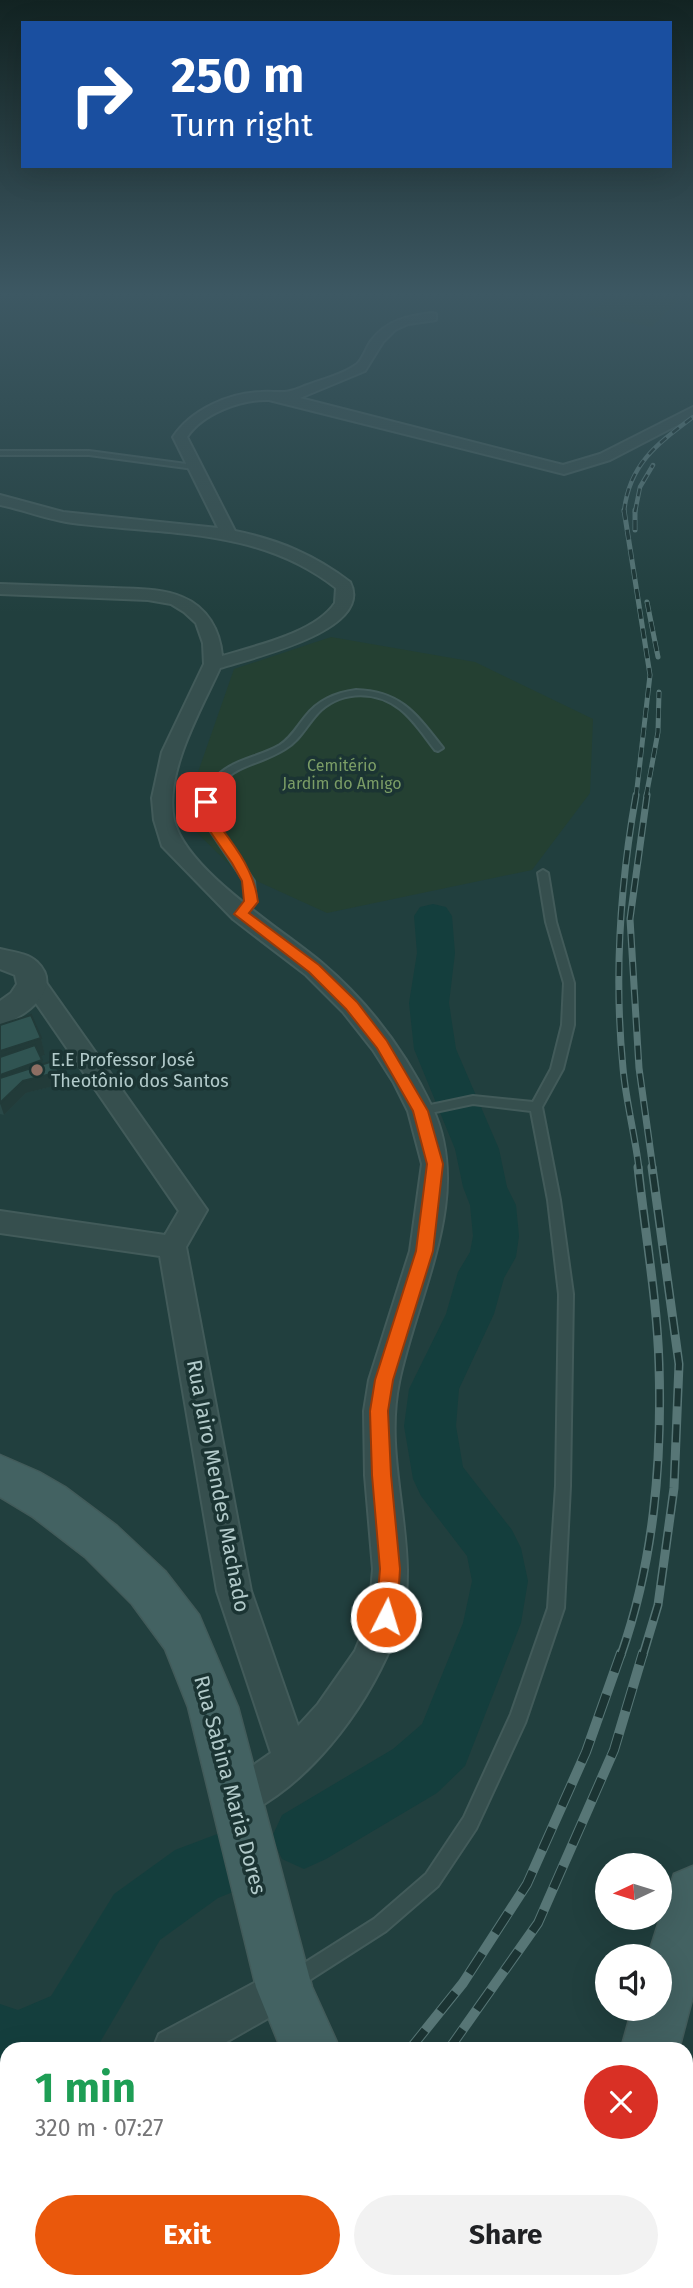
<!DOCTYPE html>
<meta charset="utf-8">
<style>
:root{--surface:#fff;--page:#f2f2f2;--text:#202124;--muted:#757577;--accent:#ea580c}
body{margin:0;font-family:"Fira Sans",sans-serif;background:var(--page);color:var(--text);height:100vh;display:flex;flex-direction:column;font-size:26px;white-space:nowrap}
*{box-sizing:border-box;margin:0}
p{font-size:23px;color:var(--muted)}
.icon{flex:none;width:38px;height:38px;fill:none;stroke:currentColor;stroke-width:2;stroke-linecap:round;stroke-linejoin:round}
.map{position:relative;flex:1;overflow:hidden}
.details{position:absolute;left:0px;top:2042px;width:693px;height:247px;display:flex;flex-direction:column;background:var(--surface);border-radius:21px 21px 0 0;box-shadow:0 7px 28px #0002}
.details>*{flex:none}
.hud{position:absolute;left:21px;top:21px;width:651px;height:147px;border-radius:0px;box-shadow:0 7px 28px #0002;background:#1a4fa0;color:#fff;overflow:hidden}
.needle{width:46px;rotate:266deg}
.fabs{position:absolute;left:595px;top:1853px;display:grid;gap:14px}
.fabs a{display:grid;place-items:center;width:77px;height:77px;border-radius:50%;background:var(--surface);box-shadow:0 7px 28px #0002;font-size:35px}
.pin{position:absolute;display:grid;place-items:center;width:60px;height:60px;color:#fff;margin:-30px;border-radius:14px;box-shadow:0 4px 10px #0006}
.me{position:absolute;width:77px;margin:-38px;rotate:5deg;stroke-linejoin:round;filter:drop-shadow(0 0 5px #0008)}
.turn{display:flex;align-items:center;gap:24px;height:147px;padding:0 35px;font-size:32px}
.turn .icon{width:91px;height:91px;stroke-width:2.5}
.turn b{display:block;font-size:49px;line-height:60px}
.round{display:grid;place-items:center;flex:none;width:74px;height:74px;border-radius:37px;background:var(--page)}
.headline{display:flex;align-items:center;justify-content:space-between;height:119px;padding:0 35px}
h1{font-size:42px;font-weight:700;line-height:52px;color:#1e9e55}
.primary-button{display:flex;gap:14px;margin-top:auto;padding:14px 35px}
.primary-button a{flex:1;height:80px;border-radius:42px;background:var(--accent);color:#fff;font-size:28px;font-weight:700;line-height:80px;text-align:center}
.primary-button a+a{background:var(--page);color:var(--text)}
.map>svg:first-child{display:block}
.green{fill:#244032}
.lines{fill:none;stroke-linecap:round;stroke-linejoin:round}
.river{fill:#143e3d;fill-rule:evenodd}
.service-casing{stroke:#425b5a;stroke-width:4}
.minor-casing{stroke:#425b5a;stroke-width:4}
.tertiary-casing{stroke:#425b5a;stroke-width:4}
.secondary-casing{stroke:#425b5a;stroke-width:3}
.service{fill:#364f4e;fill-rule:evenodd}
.minor{fill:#364f4e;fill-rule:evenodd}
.tertiary{fill:#364f4e;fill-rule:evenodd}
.secondary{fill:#436262;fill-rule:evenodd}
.rail-far4-casing{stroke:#577676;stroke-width:4.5}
.rail-far3-casing{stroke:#577676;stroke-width:5}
.rail-far2-casing{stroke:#577676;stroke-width:7}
.rail-far1-casing{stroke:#577676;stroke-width:9}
.rail-casing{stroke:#577676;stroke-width:10}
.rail-far4{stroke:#1b3433;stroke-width:2.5;stroke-dasharray:8;stroke-linecap:butt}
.rail-far3{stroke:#1b3433;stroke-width:3.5;stroke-dasharray:10;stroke-linecap:butt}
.rail-far2{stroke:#1b3433;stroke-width:4.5;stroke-dasharray:14;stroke-linecap:butt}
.rail-far1{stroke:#1b3433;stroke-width:6;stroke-dasharray:18;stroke-linecap:butt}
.rail{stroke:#1b3433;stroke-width:8;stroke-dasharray:24;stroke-linecap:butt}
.wall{fill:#294847}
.shaded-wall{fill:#223b39}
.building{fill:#305452;stroke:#223b39;stroke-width:2}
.route{fill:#ea580c;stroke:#983908;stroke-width:2}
.education-dot{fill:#8d6e63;stroke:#1b3433;stroke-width:2.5}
.labels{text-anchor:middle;stroke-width:7;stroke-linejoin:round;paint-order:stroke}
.far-park-label{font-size:16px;fill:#7b9d66;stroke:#1b3433}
.poi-label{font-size:18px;fill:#b2caca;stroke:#1b3433;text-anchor:start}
.near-street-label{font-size:21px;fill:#b2caca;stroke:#1b3433}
</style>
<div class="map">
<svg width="693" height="2288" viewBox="0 0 693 2288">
<rect width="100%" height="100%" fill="#213f3e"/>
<g class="green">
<polygon points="614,293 693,293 693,299 679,299 652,327 587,315"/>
<polygon points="331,637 475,662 593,719 590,793 532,870 327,913 237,872 182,818 234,669"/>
</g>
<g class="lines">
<g class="river">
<polygon points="433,904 446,907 452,916 455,953 449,1003 456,1049 499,1149 507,1187 516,1205 519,1236 516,1257 504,1278 494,1314 459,1389 456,1426 463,1467 512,1530 521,1548 528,1581 521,1623 465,1766 437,1793 326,1859 304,1869 282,1859 272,1837 282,1815 393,1749 422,1724 463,1623 472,1581 467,1556 421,1496 413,1479 404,1426 409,1389 446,1314 458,1272 470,1252 473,1236 470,1205 463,1187 455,1149 414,1049 409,1003 417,953 414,916 420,907"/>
<polygon points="220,1833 243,1842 252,1865 243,1888 218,1898 160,1940 99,2044 88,2049 7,2049 7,2075 0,2072 0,2004 18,2010 51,1996 114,1894 175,1850"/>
</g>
<defs>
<g id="service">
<polygon points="0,451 89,451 194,465 197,467 194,469 89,455 0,455"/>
<path d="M356,690c45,1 61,25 87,58l-5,3 -3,-1c-11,-14 -21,-30 -35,-41 -23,-18 -56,-19 -79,1 -13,12 -20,30 -36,39 -38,23 -64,13 -76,65l45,67 2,21 -11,14h-8l-1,-2 10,-12 -2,-21 -45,-67c4,-14 7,-28 18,-38 17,-17 43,-19 63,-31 11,-7 17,-18 25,-28 13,-17 30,-24 51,-27z"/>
<polygon points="543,870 548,873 556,922 574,983 574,1025 563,1069 542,1107 560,1200 573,1294 570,1486 564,1608 525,1723 476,1829 438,1886 386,1931 294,1990 287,1988 285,1981 287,1974 374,1919 426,1874 464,1817 511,1714 548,1608 556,1486 559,1294 548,1200 531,1111 473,1104 421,1115 415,1111 421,1107 473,1096 533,1102 551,1069 562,1025 564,983 546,922 538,873"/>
<polygon points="7,2215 7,2236 0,2239 0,2218"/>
<polygon points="499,2282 521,2282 524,2288 502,2288"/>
</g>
<g id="minor">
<path d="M432,313l4,1v6l-28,4 -13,6 -12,12 -18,29 -65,27 263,67 37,-11 93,-47v10l-83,43 -46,14 -295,-74c-27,-1 -66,13 -82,37l48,94c44,9 80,24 115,51 25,49 -100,76 -130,86 -19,42 -56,104 -46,152 12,51 109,110 148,143 46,39 84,90 110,144 42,89 -15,187 -33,275 -13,63 7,125 8,188 0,14 -1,33 -4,47 -2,8 -7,17 -10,25 -29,70 -86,147 -158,177l-13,-6 -6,-13 6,-13 49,-34 -54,-162 -57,-335 -160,-23v-22l165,24 14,-24 -159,-231 4,-6 8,-2 8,2 167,236 -21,37 65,344 47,135 20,-22 37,-53 14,-34 4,-48 -8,-94 -1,-64 5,-31 41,-129 12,-87 -14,-53 -14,-28 -21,-33 -30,-38 -37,-37 -73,-56 -71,-73 -8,-26 -2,-22 10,-46 42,-88 -1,-21 -7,-20 -12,-11 -13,-8 -23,-4 -148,-6v-10c38,1 75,3 113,4 22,1 49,0 69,9 25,10 38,33 40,59 33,-10 93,-23 113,-53l1,-15c-78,-61 -170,-53 -263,-65 -25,-3 -48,-13 -73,-18v-10l63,17 155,16 -45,-91c18,-27 55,-44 88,-45 18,-1 23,3 41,-5 17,-7 41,-12 55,-23 6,-5 9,-16 14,-23 15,-21 37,-25 61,-28z"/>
<polygon points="284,1967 298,1973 304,1987 298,2001 214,2049 153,2049 159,2034"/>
<polygon points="7,2122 7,2167 0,2170 0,2125"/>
</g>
<path id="tertiary" d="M0,949c12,3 28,4 37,13 28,27 -13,56 -37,63v-24l11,-8 6,-9 -2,-9 -15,-6z"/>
<g id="secondary">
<polygon points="0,1455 39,1472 65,1487 117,1526 165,1571 199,1615 238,1707 312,1987 340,2049 281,2049 256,1987 188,1707 165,1649 132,1604 85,1557 33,1517 0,1497"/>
<polygon points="693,1866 693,1996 679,2049 621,2049 632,2009 660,2009 660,1956 648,1956 674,1874"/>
</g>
</defs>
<use href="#service" class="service-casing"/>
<use href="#minor" class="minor-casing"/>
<use href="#tertiary" class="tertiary-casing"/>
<use href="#secondary" class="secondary-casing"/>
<use href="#service" class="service"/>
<use href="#minor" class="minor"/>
<use href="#tertiary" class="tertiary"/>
<use href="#secondary" class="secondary"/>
<defs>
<g id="rail-far4">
<path d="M624,512c5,-48 33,-68 69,-95"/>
<polyline points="635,512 640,487 653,465"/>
</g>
<g id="rail-far3">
<polyline points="624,510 650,675 636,797"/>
<polyline points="635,530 635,510"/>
<polyline points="647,602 658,657"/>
<polyline points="646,797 658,732 659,692"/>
</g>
<g id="rail-far2">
<path d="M636,795c-16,90 -22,182 -13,273 3,34 12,67 16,101"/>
<polyline points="647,795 630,919 639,1068 653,1169"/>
</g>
<g id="rail-far1">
<path d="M621,1655c33,-94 41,-192 38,-291 -2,-65 -14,-132 -21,-197"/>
<polyline points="643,1655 658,1605 674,1488 679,1364 652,1167"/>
</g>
<g id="rail">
<polyline points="410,2049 463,1983 527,1884 586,1752 621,1653"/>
<polyline points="449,2049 538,1923 614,1750 643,1653"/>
<polyline points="168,2288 175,2282"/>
<polyline points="219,2288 225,2282"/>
</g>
</defs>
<use href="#rail-far4" class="rail-far4-casing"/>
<use href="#rail-far3" class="rail-far3-casing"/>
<use href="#rail-far2" class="rail-far2-casing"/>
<use href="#rail-far1" class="rail-far1-casing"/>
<use href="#rail" class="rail-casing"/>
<use href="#rail-far4" class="rail-far4"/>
<use href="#rail-far3" class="rail-far3"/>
<use href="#rail-far2" class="rail-far2"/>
<use href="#rail-far1" class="rail-far1"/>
<use href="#rail" class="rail"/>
</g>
<polygon class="wall" points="0,1025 41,1038 45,1055 40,1057 43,1065 59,1072 61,1084 26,1093 4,1115 0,1114"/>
<g class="shaded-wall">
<polygon points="41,1038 45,1055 0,1070 0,1051"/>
<polygon points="42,1060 45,1073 0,1088 0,1075"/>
<polygon points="59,1072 61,1084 26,1093 4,1115 0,1103 23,1081"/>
</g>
<g class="building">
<polygon points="31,1015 41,1038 0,1051 0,1025"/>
<polygon points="35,1045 42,1060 0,1075 0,1057"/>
<polygon points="53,1061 59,1072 23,1081 0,1103 0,1078"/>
</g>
<linearGradient id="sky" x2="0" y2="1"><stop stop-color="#122322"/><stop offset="0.48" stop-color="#3d5863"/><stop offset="1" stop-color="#3d5863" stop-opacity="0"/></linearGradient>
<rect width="693" height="613" fill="url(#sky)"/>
<path class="route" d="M206,798l6,4 -1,12c20,28 43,53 47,88l-9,11 70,52 38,37 30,39 41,70 15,53 -10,87 -40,129 -5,31 3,64 9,94 -3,48 -3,7 -8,3 -7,-3 -3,-7 4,-48 -8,-94 -2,-64 5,-31 41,-129 11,-87 -14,-53 -36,-63 -31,-39 -37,-37 -75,-58 10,-13 -2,-20 -10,-18 -34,-49 2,-12z"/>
<circle class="education-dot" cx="37" cy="1070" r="7"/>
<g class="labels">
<g class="far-park-label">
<text x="342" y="771">Cemitério<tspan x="342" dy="18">Jardim do Amigo</tspan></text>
</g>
<g class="poi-label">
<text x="51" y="1066">E.E Professor José<tspan x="51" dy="21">Theotônio dos Santos</tspan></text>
</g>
<g class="near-street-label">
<text transform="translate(218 1486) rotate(79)" y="7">Rua Jairo Mendes Machado</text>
<text transform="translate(230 1785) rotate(75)" y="7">Rua Sabina Maria Dores</text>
</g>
</g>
</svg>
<div class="fabs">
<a><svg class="needle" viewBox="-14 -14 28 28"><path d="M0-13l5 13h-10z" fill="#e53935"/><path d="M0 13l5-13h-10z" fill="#757577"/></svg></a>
<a><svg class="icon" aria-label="sound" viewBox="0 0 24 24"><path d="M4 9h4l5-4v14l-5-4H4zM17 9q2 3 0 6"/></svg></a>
</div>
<div class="pin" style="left:206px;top:802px;background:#d93025"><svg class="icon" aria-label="arrive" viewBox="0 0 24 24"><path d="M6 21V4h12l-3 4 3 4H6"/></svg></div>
<svg class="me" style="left:386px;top:1617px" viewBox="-20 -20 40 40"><circle r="17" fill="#ea580c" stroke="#fff" stroke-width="3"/><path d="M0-11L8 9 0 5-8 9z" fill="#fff"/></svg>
<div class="hud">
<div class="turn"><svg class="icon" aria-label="right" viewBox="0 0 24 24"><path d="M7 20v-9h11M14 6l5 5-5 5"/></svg><div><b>250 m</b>Turn right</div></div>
</div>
<section class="details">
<div class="headline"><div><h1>1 min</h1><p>320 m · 07:27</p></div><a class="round" style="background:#d93025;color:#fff"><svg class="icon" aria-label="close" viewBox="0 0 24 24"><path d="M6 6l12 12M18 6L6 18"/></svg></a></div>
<div class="primary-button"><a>Exit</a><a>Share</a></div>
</section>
</div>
